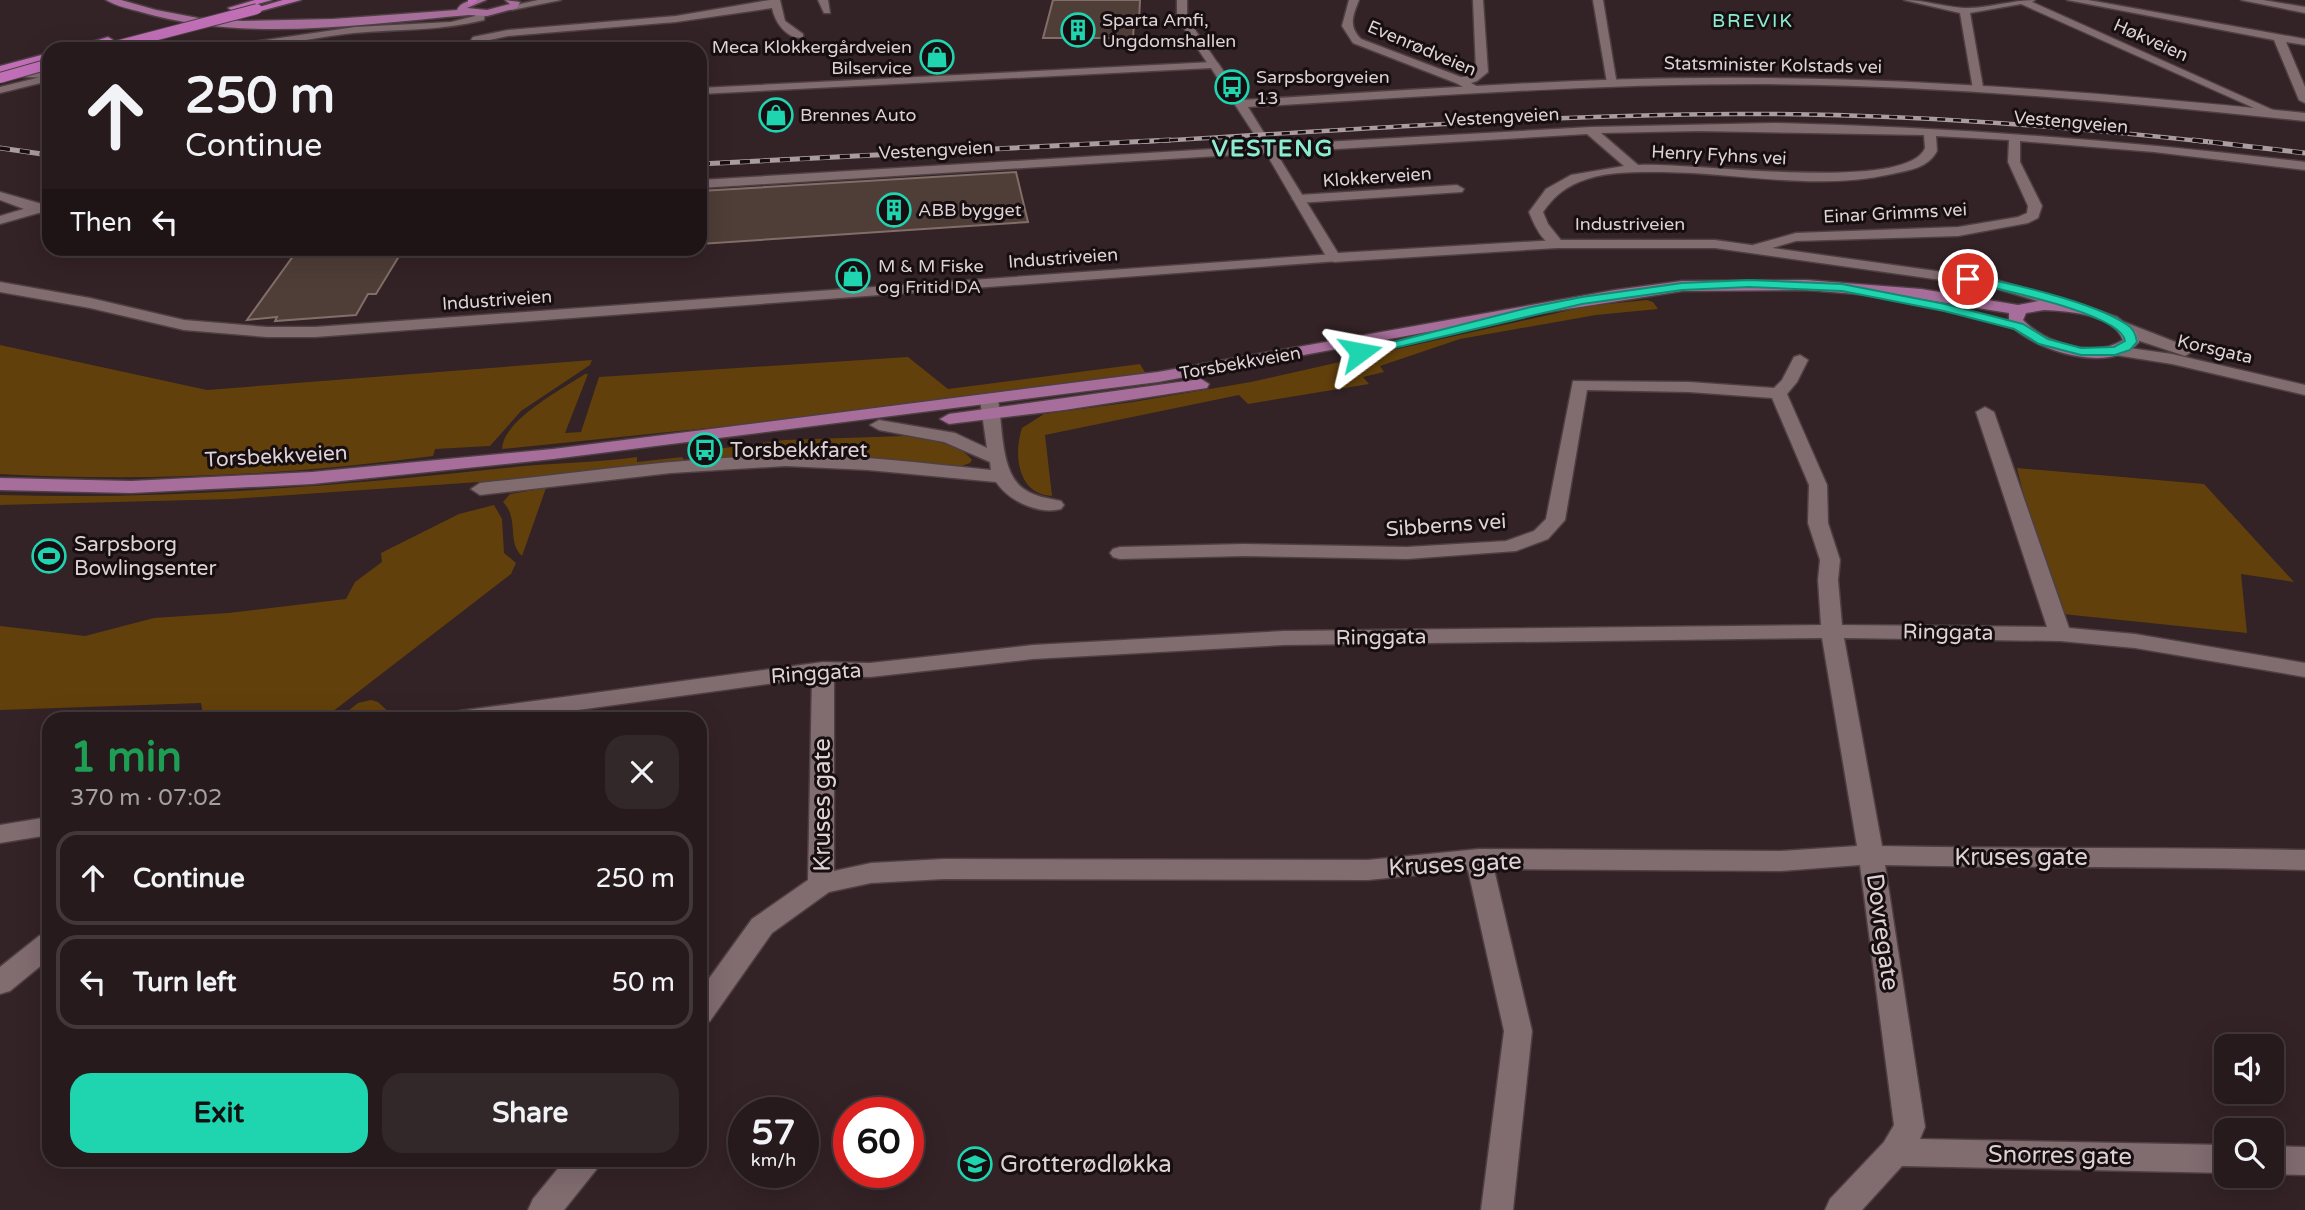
<!DOCTYPE html>
<meta charset="utf-8">
<style>
:root{--surface:#261a1c;--page:#322729;--text:#f1f3f6;--muted:#a4a1a3;--line:#42383b;--accent:#1fd5b0}
body{margin:0;font-family:"Varela Round",sans-serif;background:var(--page);color:var(--text);height:100vh;display:flex;flex-direction:column;font-size:26px;white-space:nowrap}
*{box-sizing:border-box;margin:0}
p{font-size:23px;color:var(--muted)}
.icon{flex:none;width:38px;height:38px;fill:none;stroke:currentColor;stroke-width:2;stroke-linecap:round;stroke-linejoin:round}
.map{position:relative;flex:1;overflow:hidden}
.drawer{position:absolute;left:42px;top:712px;width:665px;height:455px;display:flex;flex-direction:column;background:var(--surface);border-radius:21px;box-shadow:0 7px 28px #0002,0 0 0 2px var(--line)}
.drawer>*{flex:none}
.banner{position:absolute;left:42px;top:42px;width:665px;height:214px;border-radius:21px;box-shadow:0 7px 28px #0002,0 0 0 2px var(--line);background:#261a1c;color:var(--text);overflow:hidden}
.fabs{position:absolute;left:2214px;top:1034px;display:grid;gap:14px}
.fabs a{display:grid;place-items:center;width:70px;height:70px;border-radius:14px;background:var(--surface);box-shadow:0 7px 28px #0002,0 0 0 2px var(--line);font-size:35px}
.speed{position:absolute;left:728px;top:1097px;display:flex;gap:14px;font-size:35px;font-weight:700;text-align:center}
.speed>*{display:grid;place-content:center;width:91px;height:91px;border-radius:50%;background:var(--surface);box-shadow:0 7px 28px #0002,0 0 0 2px var(--line);line-height:1}
.speed small{font-size:18px;font-weight:400}
.speed .limit{border:10px solid #d22;background:#fff;color:#111}
.pin{position:absolute;display:grid;place-items:center;width:60px;height:60px;color:#fff;margin:-30px;border:4px solid #fff;border-radius:50%;box-shadow:0 2px 7px #0007}
.me{position:absolute;width:77px;margin:-38px;rotate:77deg;stroke-linejoin:round;filter:drop-shadow(0 0 5px #0008)}
.turn{display:flex;align-items:center;gap:24px;height:147px;padding:0 28px;font-size:32px}
.turn .icon{width:91px;height:91px;stroke-width:2.5}
.turn b{display:block;font-size:49px;line-height:60px}
.then{display:flex;align-items:center;height:66px;padding:0 28px;background:#0003;gap:14px;font-size:26px}
.round{display:grid;place-items:center;flex:none;width:74px;height:74px;border-radius:21px;background:var(--page)}
.overview{display:flex;align-items:center;justify-content:space-between;height:119px;padding:0 28px}
h1{font-size:42px;font-weight:800;line-height:52px;color:#1e9e55}
.cta{display:flex;gap:14px;margin-top:auto;padding:14px 28px}
.cta a{flex:1;height:80px;border-radius:21px;background:var(--accent);color:#111;font-size:28px;font-weight:800;line-height:80px;text-align:center}
.cta a+a{background:var(--page);color:var(--text)}
ul{padding:0;list-style:none}
li{display:flex;align-items:center;gap:21px;height:94px;margin:0 14px 10px;padding:0 14px;border:4px solid var(--line);border-radius:21px}
li div{flex:1}
li b{display:block;font-size:26px}
li em{font-style:normal}
.map>svg:first-child{display:block}
.green{fill:#62400b}
.building{fill:#4f3d37;stroke:#826e68;stroke-width:2}
.lines{fill:none;stroke-linecap:round;stroke-linejoin:round}
.street-casing{stroke:#4d3f42;stroke-width:3}
.secondary-casing{stroke:#4d3f42;stroke-width:3}
.primary-casing{stroke:#4d3f42;stroke-width:3}
.highway-casing{stroke:#4d3f42;stroke-width:3}
.street{fill:#816c70;fill-rule:evenodd}
.secondary{fill:#816c70;fill-rule:evenodd}
.primary{fill:#a76e9b;fill-rule:evenodd}
.highway{fill:#c06fb7;fill-rule:evenodd}
.rail-far1-casing{stroke:#aa9c9f;stroke-width:4.5}
.rail-casing{stroke:#aa9c9f;stroke-width:5}
.rail-far1{stroke:#160e10;stroke-width:2.5;stroke-dasharray:8;stroke-linecap:butt}
.rail{stroke:#160e10;stroke-width:3.5;stroke-dasharray:10;stroke-linecap:butt}
.highway-bridge-casing{stroke:#4d3f42;stroke-width:12;stroke-linecap:butt}
.highway-bridge{stroke:#c06fb7;stroke-width:10}
.route{fill:#1fd5b0;stroke:#148a72;stroke-width:2}
.labels{text-anchor:middle;stroke-width:6;stroke-linejoin:round;paint-order:stroke}
.far-poi-label{font-size:18px;fill:#ded2d4;stroke:#160e10;text-anchor:start}
.far-street-label{font-size:18px;fill:#ded2d4;stroke:#160e10}
.far-neighbourhood-label{font-size:19px;letter-spacing:2px;fill:#8cecd1;stroke:#160e10}
.poi-label{font-size:21px;fill:#ded2d4;stroke:#160e10;text-anchor:start}
.street-label{font-size:21px;fill:#ded2d4;stroke:#160e10}
.far-district-label{font-size:23px;font-weight:bold;letter-spacing:2px;fill:#8cecd1;stroke:#160e10}
.near-street-label{font-size:24px;fill:#ded2d4;stroke:#160e10}
.near-poi-label{font-size:24px;fill:#ded2d4;stroke:#160e10;text-anchor:start}
</style>
<div class="map">
<svg width="2305" height="1210" viewBox="0 0 2305 1210">
<rect width="100%" height="100%" fill="#332226"/>
<g class="green">
<path d="M1647,300l6,2 5,7 -62,6 -136,24 -80,27 4,6 -21,5 6,7 -121,20 -9,-9 -194,40 7,61c-34,-1 -39,-41 -30,-68l22,-14 89,-12 118,-20 337,-76z"/>
<path d="M0,345l207,45 385,-30 -2,5 -69,46 -31,35 -55,3 -2,7c-143,19 -289,26 -433,18z"/>
<path d="M908,357l40,32 192,-25 6,10 -409,51 -235,24c1,-29 60,-60 83,-75h3l-23,59 16,-1 18,-55z"/>
<path d="M904,436c20,2 56,7 68,24l-2,3 -11,4 -265,-3 1,-4 13,-2 1,-8 76,-10z"/>
<path d="M637,457v5l45,-5 4,5 -190,24 -17,-4 -247,17 -232,6v-10c169,5 337,-9 505,-27 44,-5 88,-5 132,-11z"/>
<polygon points="2017,468 2204,484 2294,582 2241,574 2247,633 2053,613"/>
<path d="M546,488l-24,68c-16,-15 -2,-36 -19,-54l7,-8z"/>
<polygon points="494,505 502,519 504,553 516,563 511,574 323,719 204,719 201,703 0,710 0,626 85,636 154,618 228,613 346,599 355,582 382,562 381,553 459,514"/>
<polygon points="371,700 378,702 393,716 383,719 338,719 358,703"/>
</g>
<g class="building">
<polygon points="1053,0 1140,0 1139,22 1134,22 1133,38 1043,38"/>
<polygon points="1016,172 1028,222 700,244 700,191"/>
<polygon points="299,248 404,248 376,294 368,294 356,315 275,321 277,317 247,320"/>
</g>
<g class="lines">
<defs>
<g id="street">
<path d="M770,0h10l5,21 18,13v4c-17,1 -28,-16 -31,-30l-96,14 -168,14 -28,6 14,7h-14l-11,-6 4,-6 35,-7 168,-14z"/>
<polygon points="818,0 828,0 830,13 824,13"/>
<polygon points="1177,0 1187,0 1187,18 1219,65 1218,67 1210,67 1177,18"/>
<path d="M1349,0h10c-6,15 -11,26 2,39l100,38 9,-1 6,-5 -3,-71h10l5,72 -11,9 -6,2 9,5v4h-8l-16,-9 -103,-40 -11,-17z"/>
<polygon points="1593,0 1603,0 1617,85 1607,83"/>
<path d="M1904,0c21,0 40,7 60,8 23,1 47,-8 71,-8l-3,2 241,108 -10,2 -242,-108 -51,9 13,74 -10,2 -13,-76z"/>
<polygon points="2067,0 2088,0 2305,39 2305,45 2286,42 2305,87 2305,103 2299,100 2274,40"/>
<polygon points="2241,0 2263,0 2305,7 2305,13"/>
<polygon points="49,75 49,81 0,93 0,87"/>
<path d="M1774,123c178,4 354,18 531,39v8l-151,-18 -134,-11v21l22,44 -4,12 -10,5 -70,13 -162,5 -38,11 -5,-1v-6l43,-12 162,-6 60,-10 9,-4 1,-7 -20,-44 1,-22 -73,-4 1,15c-9,17 -27,19 -45,23 -76,17 -153,-1 -229,-2 -27,0 -59,-1 -84,10 -17,7 -26,16 -36,30l5,12 16,20 -7,4c-14,-4 -23,-23 -28,-36l17,-23 25,-14 53,-9 -37,-32 -317,19 -6,-4 6,-4 321,-18zM1698,131l226,4 1,13c-19,46 -240,13 -287,17l-37,-32z"/>
<polygon points="1457,185 1464,189 1462,192 1299,203 1292,199 1299,195"/>
<polygon points="37,205 42,206 42,212 0,224 0,216"/>
<polygon points="1334,254 1339,255 1341,258 1339,261 315,337 267,337 184,330 90,308 0,292 0,282 90,298 184,320 267,327 315,327"/>
<path d="M1800,355l8,5 -11,22 -10,12 40,91 1,38 12,37 -2,20 4,45 205,2 -71,-215 9,-5 9,5 75,216 66,6 170,29v14l-170,-29 -75,-7 -216,-3 38,208c141,3 282,1 423,4v20c-140,-4 -280,-2 -420,-5l40,262 -5,12 306,6v28l-324,-7 -40,44h-37l5,-11 54,-57 10,-17 -34,-260 -79,6 -287,-2 38,162 -19,179h-32l23,-179 -36,-161 -100,10 -424,-1 -73,4 -42,9 -57,41 -62,88 -10,4v-34l52,-72 56,-39 4,-202 -300,41h-65l4,-5 8,-3 364,-49 47,1 163,-18 251,-14 537,-6 -3,-45 2,-20 -12,-37 1,-38 -37,-87 -83,-6 -102,-2 -22,130 -17,19 -32,12 -109,8 -163,-3 -124,3 -7,-2 -3,-4 3,-4 7,-2 124,-3 163,3 99,-6 28,-10 12,-12 27,-138 116,1 85,6 8,-8 12,-23zM1822,638l35,208 -76,5 -302,-2 -111,11 -424,-1 -73,4 -37,8v-195l36,1 163,-18 251,-14z"/>
<path d="M989,395l9,5c5,26 2,73 26,89 11,8 24,9 37,12l3,4 -3,4c-23,6 -52,-8 -65,-27l-128,-12 -82,-4 -115,7 -191,22 -9,-6 9,-6c101,-10 202,-26 303,-27 70,-2 139,7 208,14l-1,-8 -46,-20 -65,-12 -9,-5 9,-5 76,13 32,15 -7,-48z"/>
<polygon points="49,817 49,835 0,843 0,825"/>
<polygon points="49,933 49,959 10,991 0,994 0,967 39,936"/>
<polygon points="2272,1146 2305,1147 2305,1175 2272,1174"/>
<polygon points="565,1160 601,1160 596,1170 564,1210 528,1210 533,1199"/>
</g>
<g id="secondary">
<polygon points="538,0 561,0 512,10 507,7"/>
<path d="M480,10l5,3 -1,7c-43,11 -86,9 -130,13 -45,5 -89,16 -134,16l5,-3 130,-19 96,-5 24,-6 1,-5z"/>
<path d="M1214,62l4,1 25,37c173,-10 345,-24 518,-22 182,1 363,17 544,35v8c-182,-19 -364,-36 -547,-37 -170,0 -340,13 -510,23l90,146 219,-13h158l278,39 89,26 3,3 -3,3 -5,2 -86,-26 -276,-39h-158l-223,14 -7,-4 -61,-105 -566,35v-8l562,-34 -51,-78 -511,26v-6z"/>
<polygon points="0,70 49,72 49,78 0,76"/>
<polygon points="0,192 49,206 49,214 32,212 0,200"/>
<polygon points="2124,322 2191,348 2193,351 2185,356 2134,339 2116,327"/>
<polygon points="2115,346 2172,354 2305,385 2305,395 2172,364 2109,354 2107,351"/>
</g>
<g id="primary">
<path d="M106,0h15l35,10 42,8 45,3 90,-2 124,-9c5,-10 17,-10 29,-10l-19,8 20,2 23,-6 -5,-4 15,2 -3,6 -30,8 -18,-1c-106,9 -224,28 -328,-3 -11,-3 -25,-6 -35,-12z"/>
<path d="M1806,280l115,9 97,16 26,-5 35,4 38,13 19,15 3,10c-28,33 -104,9 -130,-18v-11l-88,-14 -115,-9 -124,1 -217,34 -307,57 -605,77 -241,25 -181,9 -131,-3v-12l131,3 181,-9 241,-23 605,-77 457,-82 67,-9zM2044,310c24,1 69,4 79,30 -29,19 -78,3 -100,-20l3,-7z"/>
<polygon points="1201,379 1209,384 1207,388 1064,410 949,424 940,419 949,414"/>
</g>
<g id="highway">
<polygon points="255,0 272,0 233,11 228,8"/>
<polygon points="283,0 301,0 257,12 252,9"/>
<polygon points="468,0 478,0 471,5 468,4"/>
<polygon points="108,37 113,40 112,42 86,49 69,49"/>
<polygon points="49,53 49,59 0,72 0,66"/>
</g>
</defs>
<use href="#street" class="street-casing"/>
<use href="#secondary" class="secondary-casing"/>
<use href="#primary" class="primary-casing"/>
<use href="#highway" class="highway-casing"/>
<use href="#street" class="street"/>
<use href="#secondary" class="secondary"/>
<use href="#primary" class="primary"/>
<use href="#highway" class="highway"/>
<defs>
<path id="rail-far1" d="M1138,142c199,-11 398,-27 597,-28 158,-1 317,11 474,28"/>
<g id="rail">
<polyline points="2193,140 2305,153"/>
<polyline points="0,148 49,155"/>
<polyline points="700,164 1170,140"/>
</g>
</defs>
<use href="#rail-far1" class="rail-far1-casing"/>
<use href="#rail" class="rail-casing"/>
<use href="#rail-far1" class="rail-far1"/>
<use href="#rail" class="rail"/>
<defs>
<g id="highway-bridge">
<polyline points="104,49 257,9"/>
<polyline points="0,78 49,64"/>
</g>
</defs>
<use href="#highway-bridge" class="highway-bridge-casing"/>
<use href="#highway-bridge" class="highway-bridge"/>
</g>
<path class="route" d="M1968,276c40,6 125,26 158,48 7,4 10,10 11,18l-7,8 -15,5h-34l-42,-11 -25,-15 -70,-18 -102,-20 -93,-4 -67,3 -100,14 -222,52 -6,-4 177,-45 51,-10 100,-14 67,-3 93,4 103,20 78,20 25,15 33,9 33,-1 11,-6c-3,-28 -134,-53 -161,-60l-2,-2z"/>
<defs>
<symbol id="building-ring" viewBox="-11 -11 22 22"><circle r="9.5" fill="#160e10" stroke="#1fd5b0" stroke-width="1.5"/><path d="M-4-6H4V6H1V3H-1V6H-4ZM-2.5-4.3h1.7v1.8h-1.7ZM.8-4.3h1.7v1.8H.8ZM-2.5-1h1.7V.8h-1.7ZM.8-1h1.7V.8H.8Z" fill="#1fd5b0"/></symbol>
<symbol id="shop-ring" viewBox="-11 -11 22 22"><circle r="9.5" fill="#160e10" stroke="#1fd5b0" stroke-width="1.5"/><path d="M-5-2.5h2.3a2.7 3.5 0 0 1 5.4 0H5L5.5 6h-11ZM-1.5-2.5h3a1.5 2.3 0 0 0-3 0Z" fill="#1fd5b0"/></symbol>
<symbol id="bus-ring" viewBox="-11 -11 22 22"><circle r="9.5" fill="#160e10" stroke="#1fd5b0" stroke-width="1.5"/><path d="M-5-6H5V4H4V6H2V4H-2V6H-4V4H-5ZM-3.5-4V0h7V-4ZM-3.5 1.2v1.5H-2V1.2ZM2 1.2v1.5H3.5V1.2Z" fill="#1fd5b0"/></symbol>
<symbol id="stadium-ring" viewBox="-11 -11 22 22"><circle r="9.5" fill="#160e10" stroke="#1fd5b0" stroke-width="1.5"/><path d="M0-5a6.5 5 0 1 0 0 10a6.5 5 0 1 0 0-10ZM-3.5-1.8h7v3.6h-7Z" fill="#1fd5b0"/></symbol>
<symbol id="school-ring" viewBox="-11 -11 22 22"><circle r="9.5" fill="#160e10" stroke="#1fd5b0" stroke-width="1.5"/><path d="M0-5L7-2L0 1L-7-2ZM-4 1L0 2.5L4 1V4Q0 6-4 4Z" fill="#1fd5b0"/></symbol>
</defs>
<g fill-rule="evenodd">
<use href="#building-ring" x="1059" y="11" width="38" height="38"/>
<use href="#shop-ring" x="918" y="38" width="38" height="38"/>
<use href="#bus-ring" x="1213" y="68" width="38" height="38"/>
<use href="#shop-ring" x="757" y="96" width="38" height="38"/>
<use href="#building-ring" x="875" y="191" width="38" height="38"/>
<use href="#shop-ring" x="834" y="257" width="38" height="38"/>
<use href="#bus-ring" x="686" y="431" width="38" height="38"/>
<use href="#stadium-ring" x="30" y="537" width="38" height="38"/>
<use href="#school-ring" x="956" y="1145" width="38" height="38"/>
</g>
<g class="labels">
<g class="far-poi-label">
<text x="1102" y="26">Sparta Amfi,<tspan x="1102" dy="21">Ungdomshallen</tspan></text>
<text x="912" y="53" text-anchor="end">Meca Klokkergårdveien<tspan x="912" dy="21">Bilservice</tspan></text>
<text x="1256" y="83">Sarpsborgveien<tspan x="1256" dy="21">13</tspan></text>
<text x="800" y="121">Brennes Auto</text>
<text x="918" y="216">ABB bygget</text>
<text x="878" y="272">M &amp; M Fiske<tspan x="878" dy="21">og Fritid DA</tspan></text>
</g>
<g class="far-street-label">
<text transform="translate(2151 40) rotate(24)" y="6">Høkveien</text>
<text transform="translate(1422 48) rotate(23)" y="6">Evenrødveien</text>
<text transform="translate(1773 65) rotate(1)" y="6">Statsminister Kolstads vei</text>
<text transform="translate(1502 117) rotate(-3)" y="6">Vestengveien</text>
<text transform="translate(2071 122) rotate(5)" y="6">Vestengveien</text>
<text transform="translate(936 150) rotate(-3)" y="6">Vestengveien</text>
<text transform="translate(1719 155) rotate(3)" y="6">Henry Fyhns vei</text>
<text transform="translate(1377 177) rotate(-4)" y="6">Klokkerveien</text>
<text transform="translate(1895 213) rotate(-3)" y="6">Einar Grimms vei</text>
<text x="1630" y="230">Industriveien</text>
<text transform="translate(1063 258) rotate(-4)" y="6">Industriveien</text>
<text transform="translate(497 300) rotate(-4)" y="6">Industriveien</text>
<text transform="translate(2215 349) rotate(13)" y="6">Korsgata</text>
<text transform="translate(1240 363) rotate(-10)" y="6">Torsbekkveien</text>
</g>
<g class="far-neighbourhood-label">
<text x="1753" y="27">BREVIK</text>
</g>
<g class="poi-label">
<text x="730" y="457">Torsbekkfaret</text>
<text x="74" y="551">Sarpsborg<tspan x="74" dy="24">Bowlingsenter</tspan></text>
</g>
<g class="street-label">
<text transform="translate(276 456) rotate(-3)" y="7">Torsbekkveien</text>
<text transform="translate(1446 525) rotate(-4)" y="7">Sibberns vei</text>
<text transform="translate(1948 632) rotate(1)" y="7">Ringgata</text>
<text transform="translate(1381 637) rotate(-1)" y="7">Ringgata</text>
<text transform="translate(816 673) rotate(-4)" y="7">Ringgata</text>
</g>
<g class="far-district-label">
<text x="1273" y="156">VESTENG</text>
</g>
<g class="near-street-label">
<text transform="translate(822 805) rotate(-90)" y="8">Kruses gate</text>
<text x="2021" y="865">Kruses gate</text>
<text transform="translate(1455 864) rotate(-3)" y="8">Kruses gate</text>
<text transform="translate(1883 932) rotate(82)" y="8">Dovregate</text>
<text transform="translate(2060 1155) rotate(1)" y="8">Snorres gate</text>
</g>
<g class="near-poi-label">
<text x="1000" y="1172">Grotterødløkka</text>
</g>
</g>
</svg>
<div class="fabs">
<a><svg class="icon" aria-label="sound" viewBox="0 0 24 24"><path d="M4 9h4l5-4v14l-5-4H4zM17 9q2 3 0 6"/></svg></a>
<a><svg class="icon" aria-label="search" viewBox="0 0 24 24"><circle cx="10" cy="10" r="6"/><path d="M15 15l6 6"/></svg></a>
</div>
<div class="speed"><div>57<small>km/h</small></div><div class="limit">60</div></div>
<div class="pin" style="left:1968px;top:279px;background:#d93025"><svg class="icon" aria-label="arrive" viewBox="0 0 24 24"><path d="M6 21V4h12l-3 4 3 4H6"/></svg></div>
<svg class="me" style="left:1360px;top:352px" viewBox="-20 -20 40 40"><path d="M0-17L14 15 0 8-14 15z" fill="#1fd5b0" stroke="#fff" stroke-width="4"/></svg>
<div class="banner">
<div class="turn"><svg class="icon" aria-label="ahead" viewBox="0 0 24 24"><path d="M12 20V5M6 11l6-6 6 6"/></svg><div><b>250 m</b>Continue</div></div>
<div class="then">Then<svg class="icon" aria-label="left" viewBox="0 0 24 24"><path d="M17 20v-9H6M10 6l-5 5 5 5"/></svg></div>
</div>
<section class="drawer">
<div class="overview"><div><h1>1 min</h1><p>370 m · 07:02</p></div><a class="round"><svg class="icon" aria-label="close" viewBox="0 0 24 24"><path d="M6 6l12 12M18 6L6 18"/></svg></a></div>
<ul>
<li><svg class="icon" aria-label="ahead" viewBox="0 0 24 24"><path d="M12 20V5M6 11l6-6 6 6"/></svg><div><b>Continue</b></div><em>250 m</em></li>
<li><svg class="icon" aria-label="left" viewBox="0 0 24 24"><path d="M17 20v-9H6M10 6l-5 5 5 5"/></svg><div><b>Turn left</b></div><em>50 m</em></li>
</ul>
<div class="cta"><a>Exit</a><a>Share</a></div>
</section>
</div>
